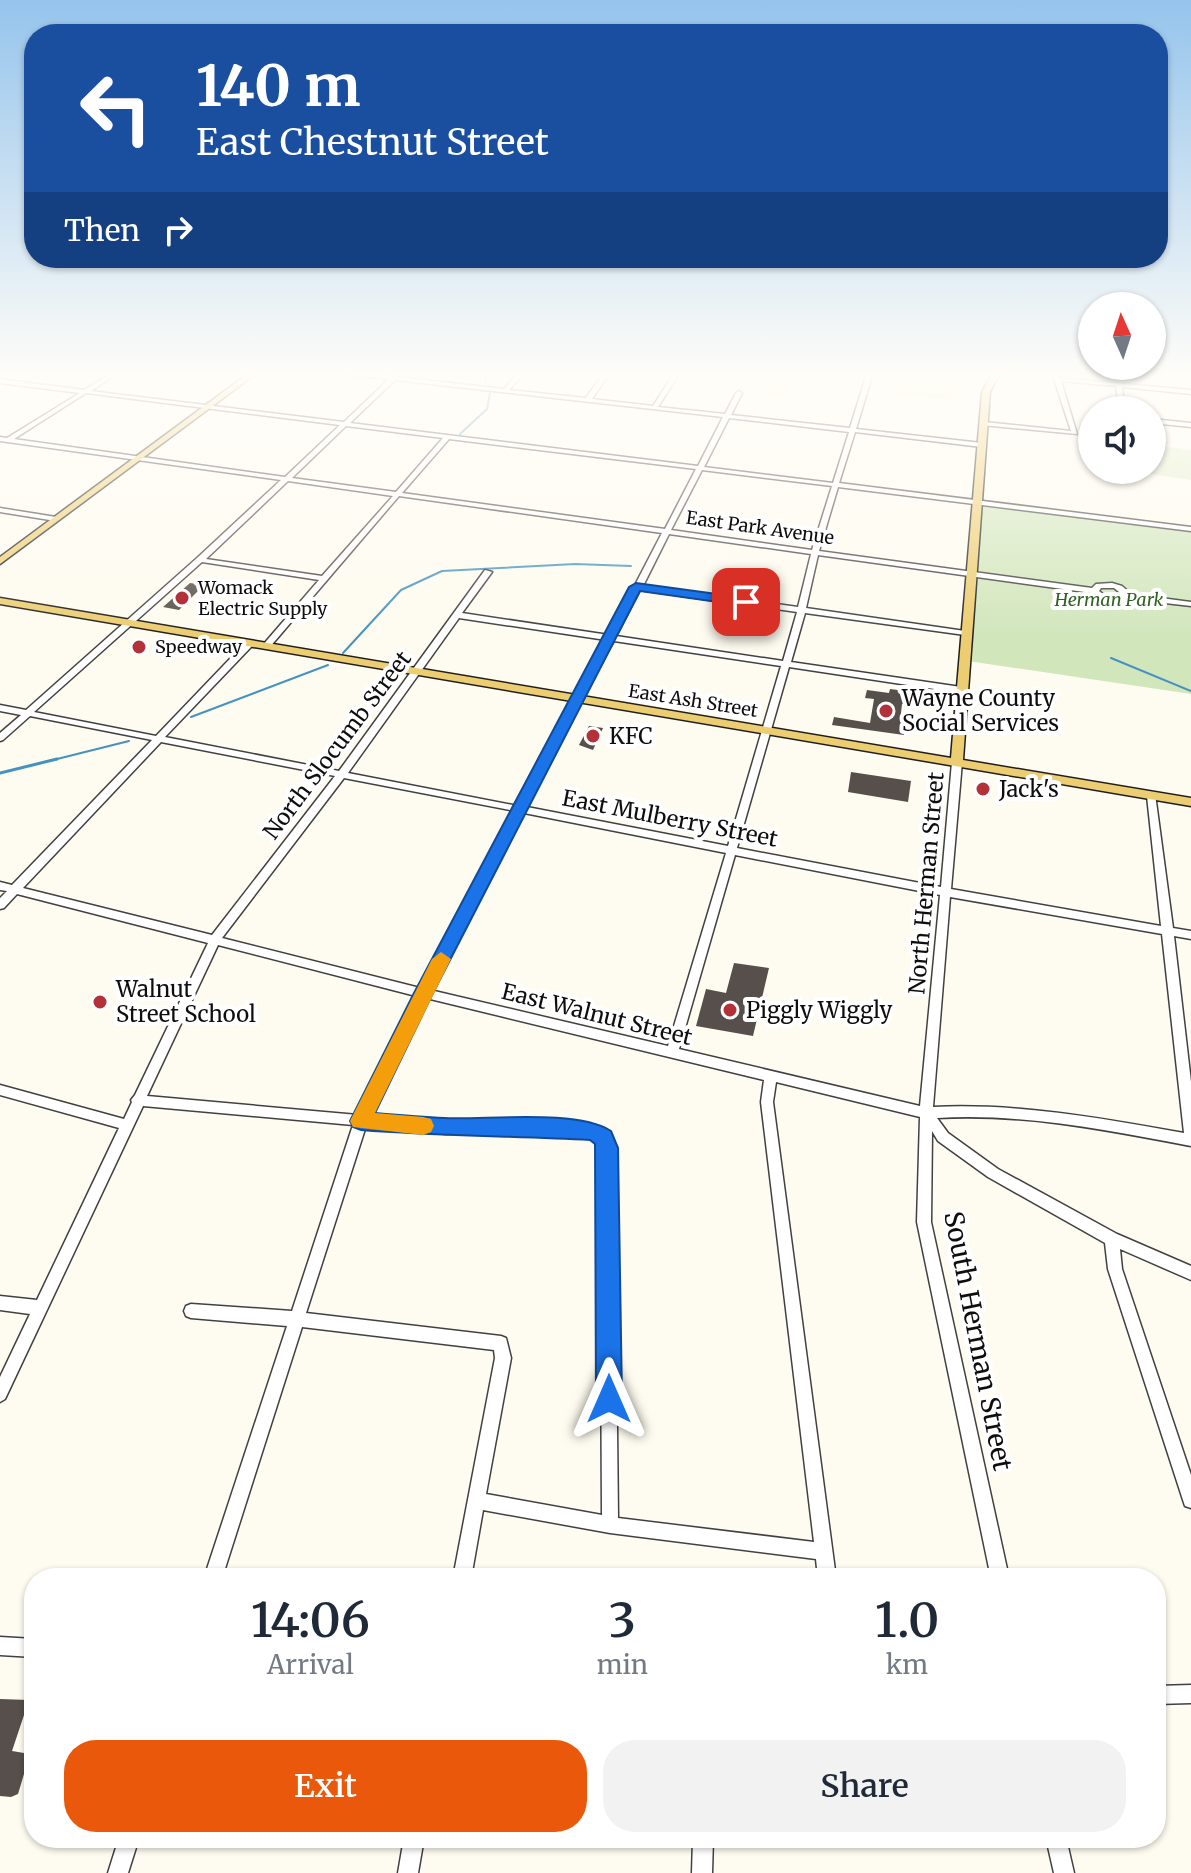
<!DOCTYPE html>
<style>
:root{--surface:#fff;--page:#f2f2f3;--text:#1f2937;--muted:#747a83;--accent:#ea580c}
body{margin:0;font-family:Merriweather,serif;background:var(--page);color:var(--text);height:100vh;display:flex;flex-direction:column;font-size:30px;white-space:nowrap}
*{box-sizing:border-box;margin:0}
p{font-size:26px;color:var(--muted)}
.icon{flex:none;width:44px;height:44px;fill:none;stroke:currentColor;stroke-width:2;stroke-linecap:round;stroke-linejoin:round}
.map{position:relative;flex:1;overflow:hidden}
.panel{position:absolute;left:24px;top:1568px;width:1142px;height:280px;display:flex;flex-direction:column;background:var(--surface);border-radius:32px;box-shadow:0 2px 6px #0004}
.panel>*{flex:none}
.hud{position:absolute;left:24px;top:24px;width:1144px;height:244px;border-radius:32px;box-shadow:0 2px 6px #0004;background:#1a4fa0;color:#fff;overflow:hidden}
.needle{width:52px;rotate:357deg}
.buttons{position:absolute;left:1078px;top:292px;display:grid;gap:16px}
.buttons a{display:grid;place-items:center;width:88px;height:88px;border-radius:50%;background:var(--surface);box-shadow:0 2px 6px #0004;font-size:40px}
.pin{position:absolute;display:grid;place-items:center;width:68px;height:68px;color:#fff;margin:-34px;border-radius:16px;box-shadow:0 4px 12px #0006}
.me{position:absolute;width:88px;margin:-44px;rotate:0deg;stroke-linejoin:round;filter:drop-shadow(0 0 6px #0008)}
.turn{display:flex;align-items:center;gap:28px;height:168px;padding:0 40px;font-size:36px}
.turn .icon{width:104px;height:104px;stroke-width:2.5}
.turn b{display:block;font-size:56px;line-height:68px}
.then{display:flex;align-items:center;height:76px;padding:0 40px;background:#0003;gap:16px;font-size:30px}
.eta{display:flex;justify-content:space-evenly;align-items:center;height:136px;text-align:center}
.eta b{font-size:48px;font-weight:600;line-height:56px}
.primary-button{display:flex;gap:16px;margin-top:auto;padding:16px 40px}
.primary-button a{flex:1;height:92px;border-radius:32px;background:var(--accent);color:#fff;font-size:32px;font-weight:600;line-height:92px;text-align:center}
.primary-button a+a{background:var(--page);color:var(--text)}
.map>svg:first-child{display:block}
.green{fill:#d2e6bc}
.pitch{fill:#e3eecd}
.lines{fill:none;stroke-linecap:round;stroke-linejoin:round}
.stream-far1{stroke:#4592c2;stroke-width:2}
.stream{stroke:#4592c2;stroke-width:3}
.building{fill:#564f4b}
.minor-casing{stroke:#414141;stroke-width:3}
.major-casing{stroke:#1f1f1f;stroke-width:3}
.minor{fill:#fff;fill-rule:evenodd}
.major{fill:#edcd71;fill-rule:evenodd}
.route{fill:#1a73e8;stroke:#114b97;stroke-width:2}
.slow{fill:#f59e0b}
.poi-dot{fill:#b33139;stroke:#fff;stroke-width:3}
.labels{text-anchor:middle;stroke-width:8;stroke-linejoin:round;paint-order:stroke}
.far-street-label{font-size:18px;fill:#0e0e0e;stroke:#fff}
.far-poi-label{font-size:18px;fill:#0e0e0e;stroke:#fff;text-anchor:start}
.far-park-label{font-size:18px;font-style:italic;fill:#316123;stroke:#fff}
.poi-label{font-size:22px;fill:#0e0e0e;stroke:#fff;text-anchor:start}
.street-label{font-size:22px;fill:#0e0e0e;stroke:#fff}
.near-street-label{font-size:26px;fill:#0e0e0e;stroke:#fff}
</style>
<div class="map">
<svg width="1191" height="1873" viewBox="0 0 1191 1873">
<rect width="100%" height="100%" fill="#fefbf0"/>
<polygon class="green" points="976,503 1191,529 1191,694 968,661"/>
<g class="pitch">
<polygon points="712,373 796,373 786,395 780,396 706,386"/>
<polygon points="900,373 954,373 951,400 895,394"/>
<polygon points="1152,445 1191,450 1191,480 1125,470 1152,470"/>
</g>
<g class="lines">
<g class="stream-far1">
<polyline points="485,373 486,384"/>
<polyline points="460,434 487,409 490,393"/>
<polyline points="343,653 401,590 442,571 575,564 631,566"/>
<polyline points="1111,658 1191,691"/>
<polyline points="191,717 328,665"/>
<polyline points="49,761 129,741"/>
</g>
<polyline class="stream" points="0,773 57,759"/>
</g>
<g class="building">
<polygon points="190,583 204,585 179,610 163,607"/>
<polygon points="890,689 913,692 912,705 902,704 900,722 906,723 904,735 832,725 834,717 870,723 874,699 865,698 867,690 889,693"/>
<polygon points="589,726 603,728 593,750 579,745"/>
<polygon points="851,772 911,781 908,802 848,792"/>
<polygon points="734,963 769,968 753,1036 696,1026 706,989 726,993"/>
<polygon points="0,1699 29,1700 12,1751 30,1754 18,1794 11,1797 0,1796"/>
</g>
<g class="lines">
<defs>
<g id="minor">
<path d="M112,373h6l-27,18 253,31 45,-43 -42,-4 -3,-2 48,3 4,-3h4l1,1 -3,3 106,12 14,-16h6l-15,17 77,8 18,-25h6l-18,26 61,7 21,-33h6l-22,34 67,7 11,-21 3,-2 3,2 -11,22 119,13 17,-55h6l-17,56 126,14 3,2 -3,2 -127,-15 -16,51 352,44v4l-353,-44 -19,64 273,37 4,-4 16,-1 10,3 9,8 60,8v4l-61,-7 -6,4 -21,-1 -11,-9 -274,-38 -12,53 159,23 4,2 -4,2 -160,-22 -14,49 170,25 4,3 -4,3 -172,-26 -52,181 204,39 11,-125 5,-3 5,3 -11,127 210,37 -14,-130 5,-3 3,1 18,134 18,3v8l-17,-3 17,146v64c-84,-16 -168,-33 -254,-28l11,15 50,36 119,65 74,32v14l-71,-31 2,20 69,206v33l-6,-2 -2,-6 -75,-231 -3,-26 -117,-66 -50,-36 -6,-10 -1,91 78,356h-18l-74,-356 3,-105 -144,-35 -3,20 63,476h-18l-2,-19 -206,-26 -127,-23 -12,68h-18l42,-220 -1,-8 -192,-23 -80,251h-18l83,-252 -96,-8 -5,-2 -2,-5 2,-5 5,-2 101,7 61,-186 -210,-19 -138,293 -5,3v-25l30,-63 -30,-4v-14l37,4 82,-172 -119,-33v-10l124,34 8,-17 -1,-2 4,-5 73,-152 -191,-49 -13,14 -4,1v-11l7,-7 -7,-1v-8l12,3 140,-145 -122,-24 -27,24 -3,1v-8l21,-18 -21,-4v-6l26,5 171,-152 84,-78 -281,-39v-4l7,1 73,-45 -80,-10v-4l84,11zM395,380l328,37 -25,49 -348,-43zM86,393l254,32 -55,52 -271,-38zM729,418l120,14 -16,51 -129,-16zM346,426l97,12 -47,54 -104,-14zM449,439l247,30 -31,60 -263,-36zM702,470l130,16 -20,64 -141,-20zM288,481l105,15 -71,80 -116,-17zM399,496l263,37 -27,52 -3,2 1,2 -24,46 -147,-22 30,-41 -7,-2 -146,201 -174,-34 87,-91 1,-2 -4,-2h-3l-90,94 -122,-24 168,-150 117,18 -57,66 4,2h3zM669,534l142,20 -13,53 -155,-21zM1101,588h13l10,8 -2,3 -14,-1 -9,-7zM640,590l157,22 -14,49 -167,-25zM459,618l147,22 -35,59 -53,107 -170,-33zM614,641l167,25 -53,180 -201,-39 52,-108zM161,742l174,34 -123,159 -189,-47zM344,778l171,33 -95,177 -198,-50zM524,813l202,40 -58,193 -238,-56zM735,855l205,40 -20,211 -241,-57zM950,897l212,37 22,199c-83,-15 -166,-30 -251,-26zM218,945l198,51 -58,119 -211,-19zM426,998l338,82 -3,22 53,440 -196,-24 -4,-370 -6,-14 -14,-9 -85,-5 -63,2 -76,-6zM366,1126l80,8 63,-2 82,4 7,6 2,6 2,367 -116,-21 25,-136 -5,-20 -5,-2 -195,-23z"/>
<polygon points="1052,373 1058,373 1059,378 1191,390 1191,394 1122,387 1125,410 1119,410 1116,386 1061,381 1077,434 982,425 982,423 984,422 1071,431"/>
<polygon points="1152,419 1191,423 1191,427 1152,423"/>
<polygon points="0,508 56,517 59,519 56,521 0,512"/>
<polygon points="0,1637 34,1639 34,1657 0,1655"/>
<polygon points="1191,1685 1191,1703 1156,1704 1156,1686"/>
<polygon points="119,1838 139,1838 128,1873 108,1873"/>
<polygon points="404,1838 424,1838 418,1873 398,1873"/>
<polygon points="693,1838 713,1838 712,1873 692,1873"/>
<polygon points="1046,1838 1066,1838 1074,1873 1054,1873"/>
</g>
<g id="major">
<polygon points="249,373 257,373 0,564 0,557"/>
<polygon points="993,373 1000,373 990,392 963,760 1191,798 1191,806 0,604 0,598 951,758 982,392"/>
</g>
</defs>
<use href="#minor" class="minor-casing"/>
<use href="#major" class="major-casing"/>
<use href="#minor" class="minor"/>
<use href="#major" class="major"/>
</g>
<linearGradient id="sky" x2="0" y2="1"><stop stop-color="#95c4ec"/><stop offset="0.59" stop-color="#fffdf8"/><stop offset="1" stop-color="#fffdf8" stop-opacity="0"/></linearGradient>
<rect width="1191" height="635" fill="url(#sky)"/>
<path class="route" d="M636,583l110,15 7,4 -7,4 -106,-15 -207,402 -58,120c23,2 46,4 69,5 43,2 133,-9 167,13l7,17 4,251 -4,9 -9,4 -9,-4 -4,-9 -1,-255 -5,-4c-77,-4 -153,-4 -229,-10l-8,-3 -3,-6 64,-128 215,-406z"/>
<polygon class="slow" points="441,952 451,959 375,1113 423,1117 431,1119 434,1126 431,1132 423,1135 353,1127 350,1121 353,1115 432,959"/>
<g class="poi-dot">
<circle cx="182" cy="598" r="8"/>
<circle cx="139" cy="647" r="8"/>
<circle cx="886" cy="711" r="8"/>
<circle cx="593" cy="736" r="8"/>
<circle cx="983" cy="789" r="8"/>
<circle cx="100" cy="1002" r="8"/>
<circle cx="730" cy="1010" r="8"/>
</g>
<g class="labels">
<g class="far-street-label">
<text transform="translate(760 528) rotate(8)" y="6">East Park Avenue</text>
<text transform="translate(693 701) rotate(9)" y="6">East Ash Street</text>
</g>
<g class="far-poi-label">
<text x="198" y="594">Womack<tspan x="198" dy="21">Electric Supply</tspan></text>
<text x="155" y="653">Speedway</text>
</g>
<g class="far-park-label">
<text x="1109" y="606">Herman Park</text>
</g>
<g class="poi-label">
<text x="902" y="706">Wayne County<tspan x="902" dy="25">Social Services</tspan></text>
<text x="609" y="744">KFC</text>
<text x="999" y="797">Jack's</text>
<text x="116" y="997">Walnut<tspan x="116" dy="25">Street School</tspan></text>
<text x="746" y="1018">Piggly Wiggly</text>
</g>
<g class="street-label">
<text transform="translate(337 745) rotate(-53)" y="8">North Slocumb Street</text>
<text transform="translate(670 818) rotate(11)" y="8">East Mulberry Street</text>
<text transform="translate(926 883) rotate(-85)" y="8">North Herman Street</text>
<text transform="translate(597 1014) rotate(14)" y="8">East Walnut Street</text>
</g>
<g class="near-street-label">
<text transform="translate(978 1341) rotate(79)" y="9">South Herman Street</text>
</g>
</g>
</svg>
<div class="buttons">
<a><svg class="needle" viewBox="-14 -14 28 28"><path d="M0-13l5 13h-10z" fill="#e53935"/><path d="M0 13l5-13h-10z" fill="#747a83"/></svg></a>
<a><svg class="icon" aria-label="sound" viewBox="0 0 24 24"><path d="M4 9h4l5-4v14l-5-4H4zM17 9q2 3 0 6"/></svg></a>
</div>
<div class="pin" style="left:746px;top:602px;background:#d93025"><svg class="icon" aria-label="arrive" viewBox="0 0 24 24"><path d="M6 21V4h12l-3 4 3 4H6"/></svg></div>
<svg class="me" style="left:609px;top:1399px" viewBox="-20 -20 40 40"><path d="M0-17L14 15 0 8-14 15z" fill="#1a73e8" stroke="#fff" stroke-width="4"/></svg>
<div class="hud">
<div class="turn"><svg class="icon" aria-label="left" viewBox="0 0 24 24"><path d="M17 20v-9H6M10 6l-5 5 5 5"/></svg><div><b>140 m</b>East Chestnut Street</div></div>
<div class="then">Then<svg class="icon" aria-label="right" viewBox="0 0 24 24"><path d="M7 20v-9h11M14 6l5 5-5 5"/></svg></div>
</div>
<section class="panel">
<div class="eta">
<div><b>14:06</b><p>Arrival</p></div>
<div><b>3</b><p>min</p></div>
<div><b>1.0</b><p>km</p></div>
</div>
<div class="primary-button"><a>Exit</a><a>Share</a></div>
</section>
</div>
